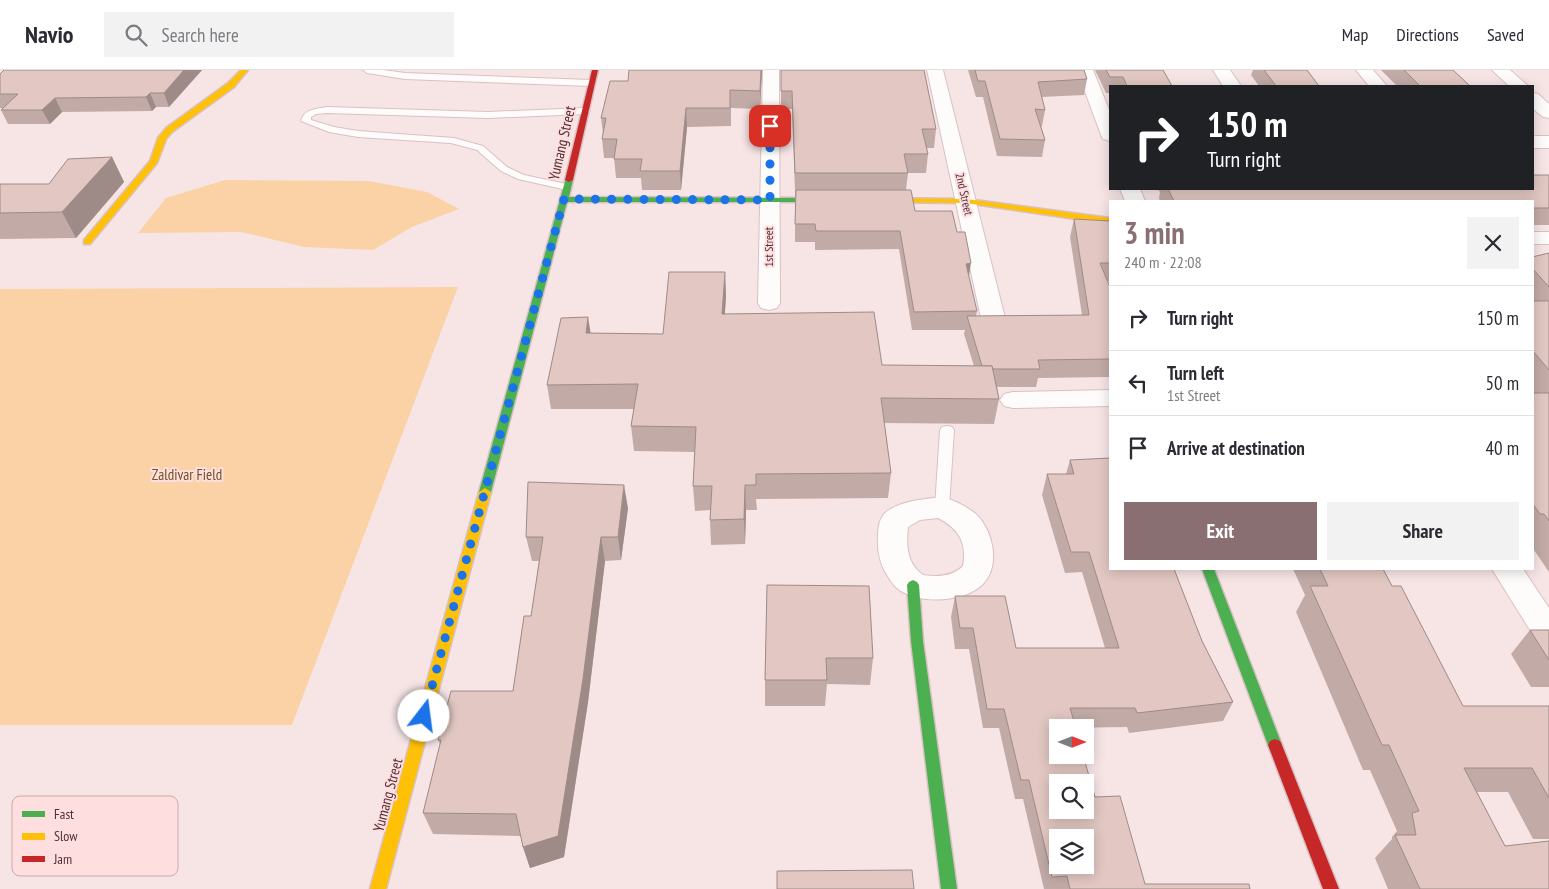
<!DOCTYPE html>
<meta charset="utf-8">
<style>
:root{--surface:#fff;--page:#f2f2f3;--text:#2b2b33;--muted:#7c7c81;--line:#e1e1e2;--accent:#8a6f72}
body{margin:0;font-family:"PT Sans Narrow",sans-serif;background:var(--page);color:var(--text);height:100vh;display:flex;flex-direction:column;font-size:19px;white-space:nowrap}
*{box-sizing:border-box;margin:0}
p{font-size:16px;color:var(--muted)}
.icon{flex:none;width:28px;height:28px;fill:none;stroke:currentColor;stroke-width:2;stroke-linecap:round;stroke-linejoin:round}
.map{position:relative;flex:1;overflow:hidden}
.drawer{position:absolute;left:1109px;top:130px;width:425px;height:370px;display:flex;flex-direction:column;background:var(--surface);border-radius:0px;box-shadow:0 2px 12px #0003}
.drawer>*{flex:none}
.hud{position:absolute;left:1109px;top:15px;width:425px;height:105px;border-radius:0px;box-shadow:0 2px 12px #0003;background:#202124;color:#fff;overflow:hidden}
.needle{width:32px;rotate:90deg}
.tools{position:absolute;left:1049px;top:649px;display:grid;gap:10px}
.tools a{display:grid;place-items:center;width:45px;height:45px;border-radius:0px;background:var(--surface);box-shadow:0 2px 12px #0003;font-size:25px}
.pin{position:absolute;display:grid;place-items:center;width:42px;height:42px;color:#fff;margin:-21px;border-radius:10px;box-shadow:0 2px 8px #0006}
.me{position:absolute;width:55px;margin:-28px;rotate:15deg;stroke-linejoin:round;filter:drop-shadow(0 0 4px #0008)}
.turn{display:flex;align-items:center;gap:18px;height:105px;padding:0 15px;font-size:22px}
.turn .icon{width:65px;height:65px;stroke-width:2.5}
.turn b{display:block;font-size:35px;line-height:42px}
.round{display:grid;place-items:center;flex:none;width:52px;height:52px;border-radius:0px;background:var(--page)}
.headline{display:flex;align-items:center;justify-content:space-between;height:85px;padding:0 15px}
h1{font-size:30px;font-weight:700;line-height:38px;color:var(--accent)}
.button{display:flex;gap:10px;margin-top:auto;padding:10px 15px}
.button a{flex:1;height:58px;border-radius:0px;background:var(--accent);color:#fff;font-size:20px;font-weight:700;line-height:58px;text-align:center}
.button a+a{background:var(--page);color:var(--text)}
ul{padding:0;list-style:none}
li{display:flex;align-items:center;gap:15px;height:65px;padding:0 15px;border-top:1px solid var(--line)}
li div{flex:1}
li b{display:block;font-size:19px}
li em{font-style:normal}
header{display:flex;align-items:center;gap:30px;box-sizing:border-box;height:70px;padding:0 25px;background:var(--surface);border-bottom:1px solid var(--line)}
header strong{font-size:24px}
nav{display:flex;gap:28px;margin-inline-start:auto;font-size:18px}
.search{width:350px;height:45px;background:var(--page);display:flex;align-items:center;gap:12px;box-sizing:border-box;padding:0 18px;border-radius:0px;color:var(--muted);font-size:19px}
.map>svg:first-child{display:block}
.green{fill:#fad2a6}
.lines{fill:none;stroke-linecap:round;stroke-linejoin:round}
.lane-casing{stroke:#d9c1c3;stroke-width:2}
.street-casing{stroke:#d9c1c3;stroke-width:2}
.fast-casing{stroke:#d9c1c3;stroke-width:3}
.slow-casing{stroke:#d9c1c3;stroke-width:3}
.jam-casing{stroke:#d9c1c3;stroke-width:3}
.lane{fill:#fefbfb;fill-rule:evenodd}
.street{fill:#fefbfb;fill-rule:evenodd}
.fast{fill:#4caf50;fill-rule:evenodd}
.slow{fill:#ffc107;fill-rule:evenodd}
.jam{fill:#c62828;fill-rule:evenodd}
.wall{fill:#c2aba7}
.shaded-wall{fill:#9e8b88}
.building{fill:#e2c7c2;stroke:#9e8b88;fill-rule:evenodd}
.route{stroke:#1a73e8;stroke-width:9;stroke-dasharray:0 16.2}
.labels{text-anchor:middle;stroke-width:4;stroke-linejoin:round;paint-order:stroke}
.far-street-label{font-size:12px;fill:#4f3033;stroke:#fededf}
.street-label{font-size:15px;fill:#4f3033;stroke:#fededf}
.park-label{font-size:15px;fill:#705122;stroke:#fededf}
.key{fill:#fededf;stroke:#caaaab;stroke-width:1}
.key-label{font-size:14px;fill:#4f3033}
</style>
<header>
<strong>Navio</strong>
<div class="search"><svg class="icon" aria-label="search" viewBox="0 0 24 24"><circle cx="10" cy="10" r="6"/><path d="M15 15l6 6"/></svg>Search here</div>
<nav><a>Map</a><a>Directions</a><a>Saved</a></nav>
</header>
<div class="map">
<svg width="1549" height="819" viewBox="0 0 1549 819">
<rect width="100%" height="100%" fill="#f7e5e6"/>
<g class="green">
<polygon points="225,110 369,111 427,122 459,139 412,157 373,180 304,177 241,162 138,163 166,128"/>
<polygon points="458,217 292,655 0,655 0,219"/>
</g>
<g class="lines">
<defs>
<g id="lane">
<polygon points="363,0 383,0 405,3 591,10 595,13 591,16 405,9 367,3"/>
<path d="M327,37l161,5 97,-4 5,3 -5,3 -97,4 -161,-5 -11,1 -5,3v3l23,7 24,4 96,7 29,8 24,21 17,8 47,10 1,2 -5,3 -49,-11 -17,-8 -24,-21 -26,-7 -93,-6 -29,-5 -28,-11c3,-12 15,-12 26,-14z"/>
<polygon points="947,356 952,357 954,360 949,437 947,441 937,441 935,437 940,360 942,357"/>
</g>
<g id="street">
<polygon points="763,0 779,0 780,233 777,238 769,240 761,238 758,233"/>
<polygon points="927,0 943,0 1005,248 1001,253 993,255 985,253 981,248"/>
<polygon points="1077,0 1093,0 1110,42 1110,71 1103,69 1101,65"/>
<polygon points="1213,0 1230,0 1241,16 1223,16"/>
<polygon points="1356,0 1373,0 1387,16 1369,16"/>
<polygon points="1492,0 1510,0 1528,16 1509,16"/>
<polygon points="1532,23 1538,24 1549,34 1549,48 1543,47 1532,38"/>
<rect x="1532" y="66" width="17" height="12"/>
<polygon points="1120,119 1140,119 1145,131 1125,131"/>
<rect x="1532" y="162" width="17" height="12"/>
<polygon points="1110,320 1110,336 1013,338 1004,336 1000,330 1004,324 1013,322"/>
<path d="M942,427c12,3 24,9 34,17 17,17 25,51 7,70 -18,19 -67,21 -86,4 -6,-5 -9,-12 -13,-18 -5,-11 -7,-22 -6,-34 0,-7 1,-16 6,-22 13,-13 41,-15 58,-17zM938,448c21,11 29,24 25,48 -11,11 -26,11 -40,9 -16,-11 -17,-29 -15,-48l12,-7z"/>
<polygon points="1492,499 1523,499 1549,538 1549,577 1538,573"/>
</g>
<g id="fast">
<polygon points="566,108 573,110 569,127 832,128 836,130 832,132 567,132 491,422 485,426 479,422"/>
<polygon points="1202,499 1214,499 1282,675 1280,679 1275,681 1270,679 1268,675"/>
<polygon points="913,510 917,512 919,515 923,571 957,819 941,819 911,571 907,515 909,512"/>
</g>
<g id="slow">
<polygon points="241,0 248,0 234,17 172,62 166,69 157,93 90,174 84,174 84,170 150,91 158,68 166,58 228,13"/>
<polygon points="872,128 966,129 1110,148 1110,154 966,133 875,132 872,132"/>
<polygon points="485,418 491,422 386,819 370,819 479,422"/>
</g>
<g id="jam">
<polygon points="592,0 598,0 573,110 569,112 565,110"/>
<polygon points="1275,669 1280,671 1282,675 1339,819 1323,819 1268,675 1270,671"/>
</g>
</defs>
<use href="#lane" class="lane-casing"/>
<use href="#street" class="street-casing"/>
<use href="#fast" class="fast-casing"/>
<use href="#slow" class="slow-casing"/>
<use href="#jam" class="jam-casing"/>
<use href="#lane" class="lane"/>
<use href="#street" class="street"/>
<use href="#fast" class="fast"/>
<use href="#slow" class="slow"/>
<use href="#jam" class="jam"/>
</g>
<g class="wall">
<polygon points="202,0 169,37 156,37 152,41 62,42 50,54 8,54 1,40 3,38 0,38 0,4"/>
<polygon points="762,0 760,39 731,38 731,56 687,57 681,120 642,120 641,108 616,108 614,88 604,88 602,69 603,64 601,48 628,11"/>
<polygon points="781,0 936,59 934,78 926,78 928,84 926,103 908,103 906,120 915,141 957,162 977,241 976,246 1082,245 1070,167 1074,149 1110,151 1110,211 1107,211 1110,217 1110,307 1038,308 1036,317 997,317 999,329 994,354 884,353 891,403 888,428 756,429 757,440 746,440 745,474 711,475 710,450 710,440 695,441 693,416 695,382 634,381 631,356 634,339 551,339 547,315 591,263 663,264 725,202 726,226 725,244 882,295 974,296 964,264 965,260 912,260 899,179 815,180 815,172 795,172 795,122 792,39 781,39"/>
<polygon points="968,0 1084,0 1087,9 1084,25 1042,27 1045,40 1042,56 1041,56 1045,70 1042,87 997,86 983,27 976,27"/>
<polygon points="1095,0 1163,0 1172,16 1110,16 1110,23 1106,23"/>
<polygon points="1253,0 1307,0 1319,16 1259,16 1251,5"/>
<polygon points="1381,0 1453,0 1470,16 1397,16"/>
<polygon points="112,87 124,112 76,168 0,169 0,114 49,114"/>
<polygon points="1549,105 1549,155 1532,155 1532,131 1160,131 1159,128 1160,122 1158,119 1532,119"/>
<polygon points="1549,183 1549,502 1532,477 1532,187"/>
<polygon points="1070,390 1202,571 1233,632 1223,651 1129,663 1127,657 1058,658 1095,727 1145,814 1250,819 1044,819 1023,729 1015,729 999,658 983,658 969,579 955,579 951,547 955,526 1016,578 1105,578 1082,502 1065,503 1042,425 1047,404 1066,404"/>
<polygon points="628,438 621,490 605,491 588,632 564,787 530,798 523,777 521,766 433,764 423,743 440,674 438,670 513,621 531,546 539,491 532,491 526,467"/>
<polygon points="1293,499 1383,499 1392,516 1463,636 1549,636 1549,769 1533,769 1508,722 1477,722 1505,776 1549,819 1388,819 1375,788 1392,769 1392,767 1397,761 1370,700 1363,700 1296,542 1305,525"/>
<polygon points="767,515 873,588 870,615 827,614 825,636 765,636 765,610"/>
<polygon points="1530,560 1549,560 1549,617 1531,617 1511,584"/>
</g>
<g class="shaded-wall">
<polygon points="184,0 202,0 169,37 164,23"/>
<polygon points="761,0 762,0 760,39 760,21"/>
<polygon points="150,23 156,37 152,41 146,27"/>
<polygon points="55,28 62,42 50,54 42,40"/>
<polygon points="686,38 687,57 681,120 680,101"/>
<polygon points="112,87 124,112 76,168 62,142"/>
<polygon points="971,193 968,212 966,194"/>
<polygon points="725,202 726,226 723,268 722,244"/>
<polygon points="588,247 592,271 586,263"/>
<polygon points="624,415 628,438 621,490 618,467"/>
<polygon points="745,415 746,440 745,474 744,449"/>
<polygon points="601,467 605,491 588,632 564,787 530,798 523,777"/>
</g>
<g class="building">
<polygon points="4,0 184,0 164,23 150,23 146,27 55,28 42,40 1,40 18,24 0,24 0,4"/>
<polygon points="629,0 761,0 760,21 730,20 730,38 686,38 680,101 640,101 642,89 614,89 617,69 602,69 606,48 601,48 610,11 628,11"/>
<polygon points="781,0 924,0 936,59 922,59 928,84 904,84 908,103 795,103 792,21 781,21"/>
<polygon points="975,0 1084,0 1087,9 1038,12 1045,40 1035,39 1045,70 1000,69 985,11 978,11"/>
<polygon points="1106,0 1163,0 1172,16 1127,16 1123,7 1110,7"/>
<polygon points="1264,0 1307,0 1319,16 1276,16"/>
<polygon points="1404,0 1453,0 1470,16 1420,16"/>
<polygon points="112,87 62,142 0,143 0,114 49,114 68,89"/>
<polygon points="1532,105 1549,105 1549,138 1532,138 1532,131 1174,131 1168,119 1532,119"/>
<polygon points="796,120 911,120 915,141 952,141 957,162 965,162 971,193 966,194 977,241 914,242 900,161 816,161 815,154 795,154"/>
<polygon points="1074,149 1110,151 1110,193 1100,193 1110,217 1110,289 1038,290 1040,299 993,299 992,296 982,296 967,246 1089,245"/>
<polygon points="1549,183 1549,217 1532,198 1532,187"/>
<polygon points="669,202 725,202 722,244 874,242 882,295 992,296 999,329 881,328 891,403 756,404 756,415 745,415 744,449 710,450 712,416 693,416 696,357 631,356 638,314 547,315 561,248 588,247 586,263 663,264"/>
<polygon points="1532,231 1549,231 1549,300 1532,280"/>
<polygon points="1532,323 1549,323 1549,451 1544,444 1540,444 1532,433"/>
<path d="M1110,388v111h64l28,72 31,61 -96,11 -2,-5h-65l6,20h-18v27h25l12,42 25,-1 25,88h104l1,5h-180l-3,-13 -15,1 -23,-97h-8l-17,-71h-17l-14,-81h-13l-5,-32h50l11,52h103l-30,-96h-18l-24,-78h27l-4,-14zM1058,712h27v28h-27zM1058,768h27v27h-27z"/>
<polygon points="528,412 624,415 618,467 601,467 583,609 558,766 523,777 516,744 423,743 441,670 438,670 451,621 513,621 524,546 531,546 543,467 526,467"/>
<polygon points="1320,499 1383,499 1392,516 1401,516 1463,636 1549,636 1549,728 1532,698 1464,698 1505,776 1549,771 1549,819 1420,819 1395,765 1416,765 1412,743 1419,741 1389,675 1382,675 1310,516 1328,516"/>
<polygon points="767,515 869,516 873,588 826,588 827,610 765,610"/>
<polygon points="1530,560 1549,560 1549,590"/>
<polygon points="912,800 914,819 777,819 777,801"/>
</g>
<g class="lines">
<polyline class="route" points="424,646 564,129 770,130 770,56"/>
</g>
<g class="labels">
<g class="far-street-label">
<text transform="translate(964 124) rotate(77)" y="4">2nd Street</text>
<text transform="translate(769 177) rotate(-90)" y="4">1st Street</text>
</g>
<g class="street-label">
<text transform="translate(562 73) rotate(-77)" y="5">Yumang Street</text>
<text transform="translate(388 725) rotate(-75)" y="5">Yumang Street</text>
</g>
<g class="park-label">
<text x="187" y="410">Zaldivar Field</text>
</g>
</g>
<rect x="12" y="726" width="166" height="80" rx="8" class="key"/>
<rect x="22" y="741" width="23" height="6" fill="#4caf50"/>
<rect x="22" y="763" width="23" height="7" fill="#ffc107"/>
<rect x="22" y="786" width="23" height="6" fill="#c62828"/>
<g class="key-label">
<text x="54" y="749">Fast</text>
<text x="54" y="771">Slow</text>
<text x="54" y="794">Jam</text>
</g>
</svg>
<div class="tools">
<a><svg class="needle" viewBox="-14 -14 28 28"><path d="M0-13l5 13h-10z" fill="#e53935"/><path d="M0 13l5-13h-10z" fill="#7c7c81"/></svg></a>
<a><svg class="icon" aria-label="search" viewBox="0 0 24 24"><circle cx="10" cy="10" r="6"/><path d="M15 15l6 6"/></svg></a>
<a><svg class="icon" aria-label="layers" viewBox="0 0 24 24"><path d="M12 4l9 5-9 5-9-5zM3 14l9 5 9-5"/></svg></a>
</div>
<div class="pin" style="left:770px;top:56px;background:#d93025"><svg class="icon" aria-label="arrive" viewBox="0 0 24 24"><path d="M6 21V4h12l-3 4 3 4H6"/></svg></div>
<svg class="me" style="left:424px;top:646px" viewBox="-20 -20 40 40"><circle r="19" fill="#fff"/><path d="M0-13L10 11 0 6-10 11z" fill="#1a73e8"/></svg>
<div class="hud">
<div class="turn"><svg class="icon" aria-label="right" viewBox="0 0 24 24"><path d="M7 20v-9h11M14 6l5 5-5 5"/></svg><div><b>150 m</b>Turn right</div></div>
</div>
<section class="drawer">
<div class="headline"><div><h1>3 min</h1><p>240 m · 22:08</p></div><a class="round"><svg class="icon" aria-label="close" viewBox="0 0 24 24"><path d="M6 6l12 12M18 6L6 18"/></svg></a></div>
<ul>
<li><svg class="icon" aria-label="right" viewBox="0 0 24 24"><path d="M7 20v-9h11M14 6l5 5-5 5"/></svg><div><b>Turn right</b></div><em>150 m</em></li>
<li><svg class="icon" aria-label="left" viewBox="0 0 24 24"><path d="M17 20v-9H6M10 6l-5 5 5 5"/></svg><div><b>Turn left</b><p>1st Street</p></div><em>50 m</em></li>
<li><svg class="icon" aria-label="arrive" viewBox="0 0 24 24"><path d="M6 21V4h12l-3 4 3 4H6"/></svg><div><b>Arrive at destination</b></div><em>40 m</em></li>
</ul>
<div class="button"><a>Exit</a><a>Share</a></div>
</section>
</div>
